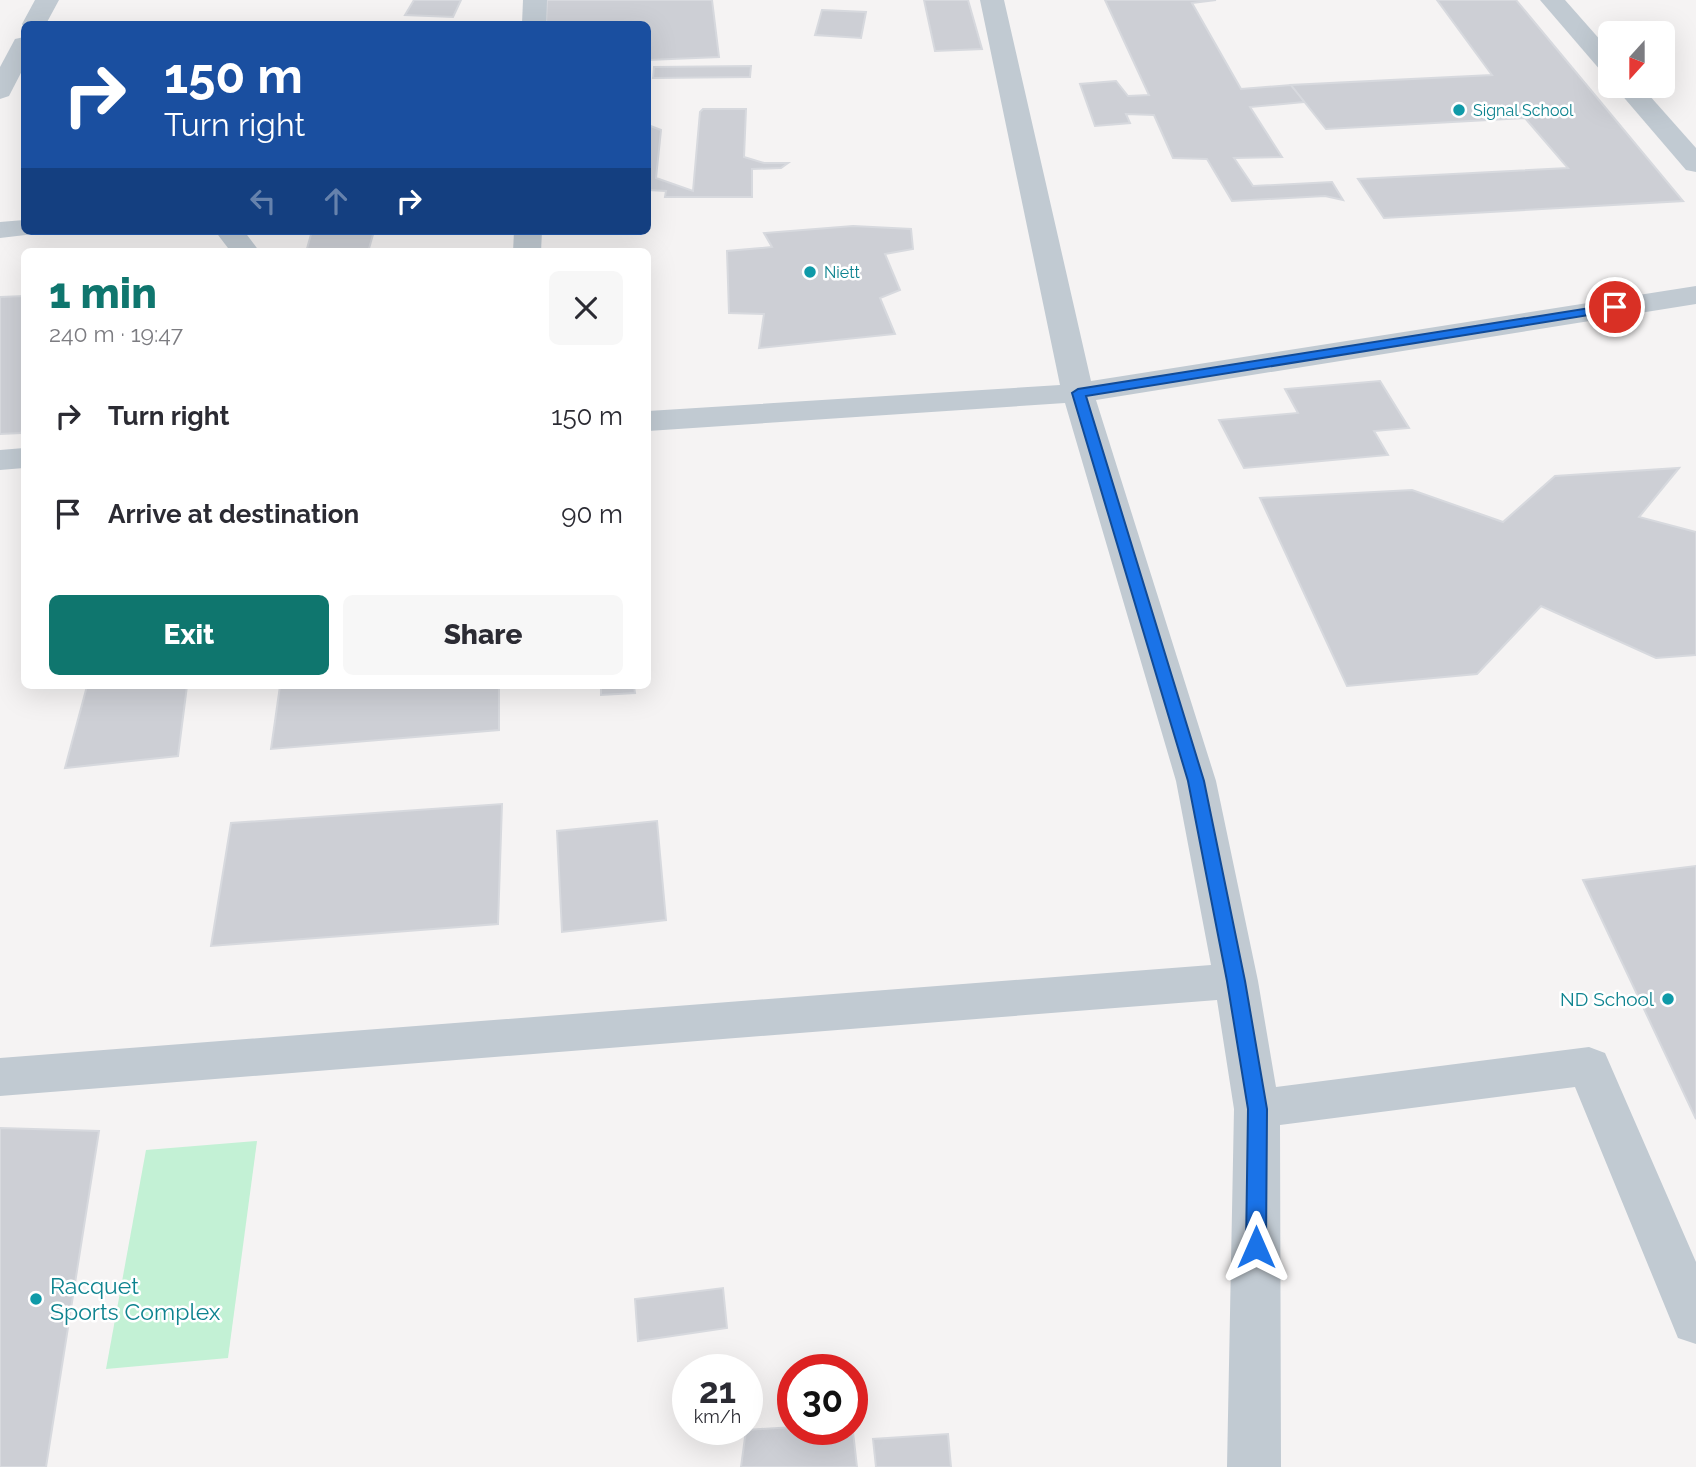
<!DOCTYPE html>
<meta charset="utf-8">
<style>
:root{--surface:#fff;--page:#f7f7f7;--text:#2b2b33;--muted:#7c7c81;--accent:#0f766e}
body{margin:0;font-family:Raleway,sans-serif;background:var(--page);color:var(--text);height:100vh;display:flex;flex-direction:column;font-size:26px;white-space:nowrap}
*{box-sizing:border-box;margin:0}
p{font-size:23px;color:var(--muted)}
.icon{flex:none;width:38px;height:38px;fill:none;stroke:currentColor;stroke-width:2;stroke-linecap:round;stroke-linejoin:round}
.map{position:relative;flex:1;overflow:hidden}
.details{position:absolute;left:21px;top:248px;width:630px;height:441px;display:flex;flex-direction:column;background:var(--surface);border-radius:10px;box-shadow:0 7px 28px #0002}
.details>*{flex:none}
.hud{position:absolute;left:21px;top:21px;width:630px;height:214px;border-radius:10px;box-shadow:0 7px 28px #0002;background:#1a4fa0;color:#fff;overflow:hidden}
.needle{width:46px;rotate:201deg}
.tools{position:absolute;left:1598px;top:21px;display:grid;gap:14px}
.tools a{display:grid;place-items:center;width:77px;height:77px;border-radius:10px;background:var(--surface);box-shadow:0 7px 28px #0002;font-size:35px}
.speed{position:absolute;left:672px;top:1354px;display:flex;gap:14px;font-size:35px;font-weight:700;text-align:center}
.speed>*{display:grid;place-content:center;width:91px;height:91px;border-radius:50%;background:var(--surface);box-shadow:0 7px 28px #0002;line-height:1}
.speed small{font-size:18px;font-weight:400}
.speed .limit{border:10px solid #d22;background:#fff;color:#111}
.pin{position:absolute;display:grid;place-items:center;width:60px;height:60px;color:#fff;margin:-30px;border:4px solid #fff;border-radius:50%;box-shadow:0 2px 7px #0007}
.me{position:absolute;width:77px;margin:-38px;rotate:0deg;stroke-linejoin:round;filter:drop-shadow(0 0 5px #0008)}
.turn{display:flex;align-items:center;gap:24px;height:147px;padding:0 28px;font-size:32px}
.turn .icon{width:91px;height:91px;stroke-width:2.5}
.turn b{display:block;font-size:49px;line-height:60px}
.lanes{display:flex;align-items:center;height:66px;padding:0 28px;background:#0003;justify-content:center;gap:35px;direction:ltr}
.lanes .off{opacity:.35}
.round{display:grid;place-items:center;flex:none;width:74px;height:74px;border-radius:10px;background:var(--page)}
.summary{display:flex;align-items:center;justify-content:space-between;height:119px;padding:0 28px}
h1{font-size:42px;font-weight:800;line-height:52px;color:var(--accent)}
.button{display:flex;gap:14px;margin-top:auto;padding:14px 28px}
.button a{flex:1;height:80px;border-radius:10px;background:var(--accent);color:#fff;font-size:28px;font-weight:800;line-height:80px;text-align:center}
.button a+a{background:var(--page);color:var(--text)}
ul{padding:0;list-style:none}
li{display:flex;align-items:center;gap:21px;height:98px;padding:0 28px}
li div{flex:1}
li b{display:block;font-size:26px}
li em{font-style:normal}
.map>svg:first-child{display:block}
.green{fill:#c3f1d5}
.building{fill:#cdcfd5;stroke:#d7d9de;stroke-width:2}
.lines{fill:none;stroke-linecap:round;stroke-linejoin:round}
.minor{fill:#c1cad2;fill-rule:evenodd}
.route{fill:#1a73e8;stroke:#114b97;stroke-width:2}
.culture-dot{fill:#0f9aa8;stroke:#fff;stroke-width:2.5}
.labels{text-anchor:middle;stroke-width:5;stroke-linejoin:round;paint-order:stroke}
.far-culture-label{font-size:16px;fill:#0d838f;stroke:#fff;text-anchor:start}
.culture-label{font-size:19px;fill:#0d838f;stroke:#fff;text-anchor:end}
.near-culture-label{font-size:23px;fill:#0d838f;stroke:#fff;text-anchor:start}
</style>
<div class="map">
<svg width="1696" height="1467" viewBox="0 0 1696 1467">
<rect width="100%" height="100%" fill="#f5f3f3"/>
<polygon class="green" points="257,1141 228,1358 106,1369 146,1150"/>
<g class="building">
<polygon points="414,0 461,0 453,17 405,15"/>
<polygon points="547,0 712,0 719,57 648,60 648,24 546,24"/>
<polygon points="924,0 968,0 982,49 935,51"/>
<polygon points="1105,0 1216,0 1192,3 1241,89 1291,85 1305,102 1250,107 1282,157 1234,158 1253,186 1332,182 1343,200 1325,196 1232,201 1207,159 1173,158 1154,115 1126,114 1130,123 1095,126 1080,84 1116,81 1128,96 1149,95"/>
<polygon points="1437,0 1516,0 1683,201 1384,218 1358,179 1568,168 1525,118 1326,129 1291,85 1492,75"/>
<polygon points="822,10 866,12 861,38 815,35"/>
<polygon points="751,66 750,77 653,78 654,67"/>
<polygon points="703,109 746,109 744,157 764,163 788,163 781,168 752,169 752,197 665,197 666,191 648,190 648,125 661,130 656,178 693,191 700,112"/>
<polygon points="853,226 911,229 913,249 885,254 900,290 880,298 895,334 759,348 764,314 729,313 727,251 772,247 764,233"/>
<polygon points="312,231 374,231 368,252 306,252"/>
<polygon points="24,296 24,423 21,433 0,434 0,297"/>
<polygon points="1380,381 1409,428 1374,431 1388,455 1244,468 1219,420 1298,413 1285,389"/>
<polygon points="1679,468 1639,517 1696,532 1696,655 1656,658 1541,606 1477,674 1347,686 1260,498 1412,490 1503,522 1555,476"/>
<polygon points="87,686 187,686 178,756 65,768"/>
<polygon points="280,686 499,686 499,730 271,749"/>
<polygon points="601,686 634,686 635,693 601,695"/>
<polygon points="502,804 498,924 211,946 231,823"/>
<polygon points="657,821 666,920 562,932 557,831"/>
<polygon points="1696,866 1696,1119 1583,880"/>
<polygon points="0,1128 99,1131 46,1467 0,1467"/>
<polygon points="723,1288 727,1328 638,1341 635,1299"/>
<polygon points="852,1423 857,1467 741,1467 746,1430 793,1427 793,1430 852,1430"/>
<polygon points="948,1434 951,1467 876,1467 873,1439"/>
</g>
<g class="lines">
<g class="minor">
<polygon points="35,0 59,0 46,24 24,24 24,28 22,24"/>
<polygon points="523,0 547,0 546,24 522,24"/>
<polygon points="980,0 1004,0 1091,381 1696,286 1696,304 1096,400 1216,781 1258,981 1276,1087 1589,1047 1605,1053 1696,1262 1696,1344 1678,1338 1575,1087 1280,1125 1281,1467 1227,1467 1234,1109 1217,1000 0,1096 0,1058 1211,965 1176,781 1065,403 648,431 648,411 1060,385"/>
<polygon points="1540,0 1565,0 1610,51 1610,73 1601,71"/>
<polygon points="24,37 24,67 9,96 0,99 0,67 15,39"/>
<polygon points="1614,86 1641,86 1696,148 1696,172 1686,170"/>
<polygon points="24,220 24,231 36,231 34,234 0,238 0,222"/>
<polygon points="215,231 244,231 260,252 231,252"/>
<polygon points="514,231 542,231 541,252 513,252"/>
<polygon points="24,448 24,468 0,470 0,450"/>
</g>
</g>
<polygon class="route" points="1615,304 1620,305 1620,310 1086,396 1204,781 1245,981 1267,1109 1266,1247 1263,1253 1256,1256 1249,1253 1246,1247 1248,1109 1227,981 1188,781 1072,393 1078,389"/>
<g class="culture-dot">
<circle cx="1459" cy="110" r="7"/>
<circle cx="810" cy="272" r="7"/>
<circle cx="1668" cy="999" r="7"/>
<circle cx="36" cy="1299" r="7"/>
</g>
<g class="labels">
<g class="far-culture-label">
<text x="1473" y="116">Signal School</text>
<text x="824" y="278">Niett</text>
</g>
<g class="culture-label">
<text x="1654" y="1006">ND School</text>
</g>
<g class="near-culture-label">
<text x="50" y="1294">Racquet<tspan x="50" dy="26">Sports Complex</tspan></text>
</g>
</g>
</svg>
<div class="tools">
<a><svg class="needle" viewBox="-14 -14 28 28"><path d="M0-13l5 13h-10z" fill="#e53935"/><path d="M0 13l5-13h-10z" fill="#7c7c81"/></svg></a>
</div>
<div class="speed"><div>21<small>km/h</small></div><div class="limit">30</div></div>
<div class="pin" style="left:1615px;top:307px;background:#d93025"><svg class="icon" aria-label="arrive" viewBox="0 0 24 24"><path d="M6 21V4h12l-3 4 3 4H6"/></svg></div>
<svg class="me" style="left:1256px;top:1247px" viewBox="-20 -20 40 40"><path d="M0-17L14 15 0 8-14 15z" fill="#1a73e8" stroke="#fff" stroke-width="4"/></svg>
<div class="hud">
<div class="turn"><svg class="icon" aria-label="right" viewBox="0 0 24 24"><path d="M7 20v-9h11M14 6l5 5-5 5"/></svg><div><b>150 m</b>Turn right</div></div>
<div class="lanes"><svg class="icon off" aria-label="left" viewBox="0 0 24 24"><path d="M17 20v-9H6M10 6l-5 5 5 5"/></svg><svg class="icon off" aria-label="ahead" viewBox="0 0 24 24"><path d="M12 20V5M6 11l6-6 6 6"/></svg><svg class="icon" aria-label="right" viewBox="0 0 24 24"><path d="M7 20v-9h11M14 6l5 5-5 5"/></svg></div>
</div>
<section class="details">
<div class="summary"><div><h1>1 min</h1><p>240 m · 19:47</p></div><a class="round"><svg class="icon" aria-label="close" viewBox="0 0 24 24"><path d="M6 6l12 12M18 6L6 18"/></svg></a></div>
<ul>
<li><svg class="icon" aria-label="right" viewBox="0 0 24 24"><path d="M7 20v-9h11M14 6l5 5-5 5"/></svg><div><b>Turn right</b></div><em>150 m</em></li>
<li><svg class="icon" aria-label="arrive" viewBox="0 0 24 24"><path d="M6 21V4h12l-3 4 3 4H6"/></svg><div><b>Arrive at destination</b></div><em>90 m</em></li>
</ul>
<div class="button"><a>Exit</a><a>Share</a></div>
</section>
</div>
